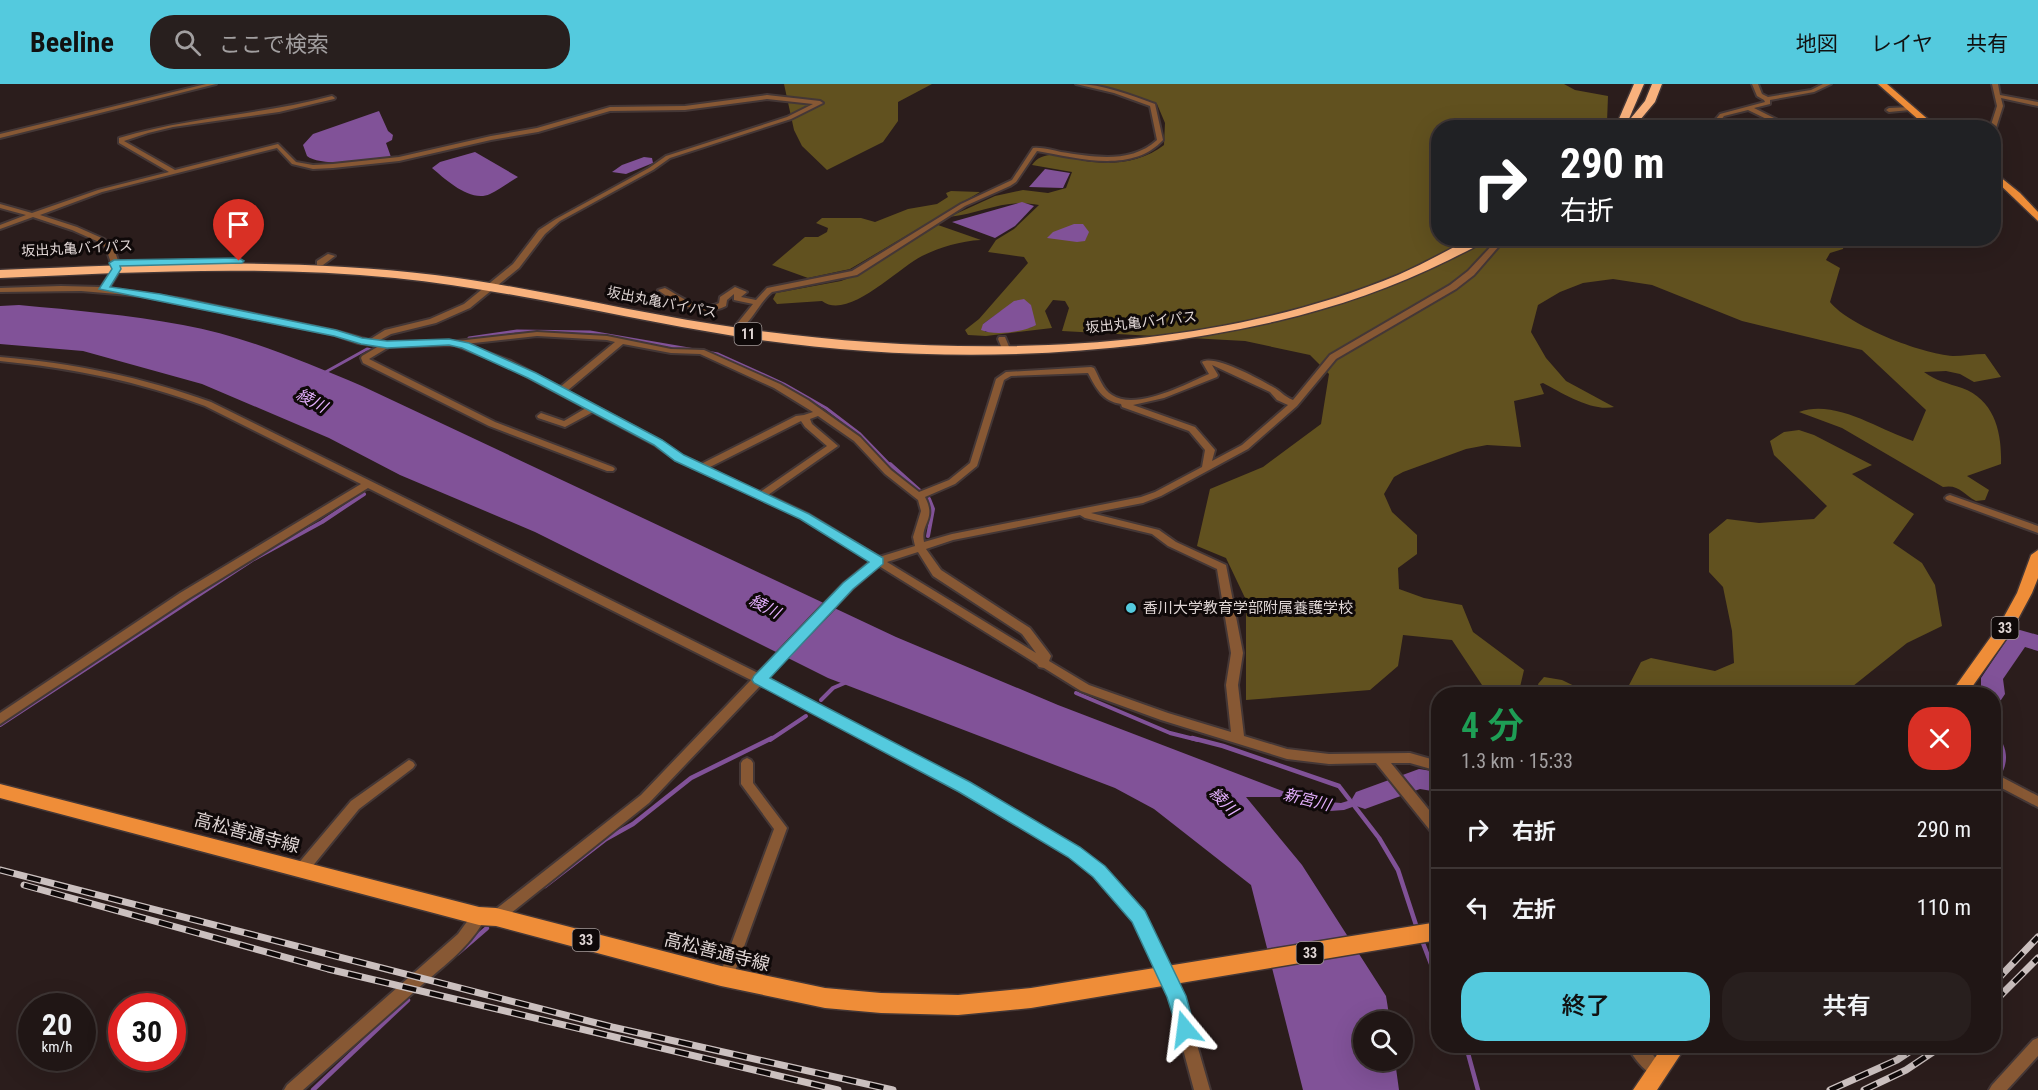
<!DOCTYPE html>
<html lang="ja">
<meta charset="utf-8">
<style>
:root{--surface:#201615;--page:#281f1e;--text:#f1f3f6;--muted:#a29fa0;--line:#3d3534;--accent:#54cade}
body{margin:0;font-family:"Roboto Condensed","Noto Sans JP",sans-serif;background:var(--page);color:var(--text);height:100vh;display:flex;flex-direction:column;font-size:22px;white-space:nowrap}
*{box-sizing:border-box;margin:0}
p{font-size:20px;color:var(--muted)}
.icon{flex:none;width:33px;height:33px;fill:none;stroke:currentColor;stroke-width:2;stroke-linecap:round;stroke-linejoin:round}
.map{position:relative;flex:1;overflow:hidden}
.details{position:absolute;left:1431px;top:603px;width:570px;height:366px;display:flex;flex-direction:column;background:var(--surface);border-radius:24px;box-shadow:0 6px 24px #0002,0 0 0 2px var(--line)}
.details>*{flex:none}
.guide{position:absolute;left:1431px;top:36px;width:570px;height:126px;border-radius:24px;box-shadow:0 6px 24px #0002,0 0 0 2px var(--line);background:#202124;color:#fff;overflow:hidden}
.controls{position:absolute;left:1353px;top:927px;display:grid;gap:12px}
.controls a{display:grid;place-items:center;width:60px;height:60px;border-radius:50%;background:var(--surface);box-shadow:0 6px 24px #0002,0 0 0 2px var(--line);font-size:30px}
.speed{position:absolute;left:18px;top:909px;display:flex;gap:12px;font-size:30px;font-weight:700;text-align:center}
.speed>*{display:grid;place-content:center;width:78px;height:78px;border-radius:50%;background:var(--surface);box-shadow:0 6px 24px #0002,0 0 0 2px var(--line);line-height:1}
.speed small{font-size:15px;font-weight:400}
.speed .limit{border:9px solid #d22;background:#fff;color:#111}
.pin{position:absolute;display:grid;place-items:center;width:51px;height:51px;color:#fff;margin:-62px -26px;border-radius:50% 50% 50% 0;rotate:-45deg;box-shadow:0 0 6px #0007}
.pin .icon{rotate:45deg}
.me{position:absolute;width:66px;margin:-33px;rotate:344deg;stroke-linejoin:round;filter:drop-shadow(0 0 4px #0008)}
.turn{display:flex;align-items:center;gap:21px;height:126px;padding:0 30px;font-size:27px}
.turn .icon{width:78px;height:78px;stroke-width:2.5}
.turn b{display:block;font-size:42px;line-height:51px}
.round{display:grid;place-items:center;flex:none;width:63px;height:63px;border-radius:24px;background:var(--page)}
.summary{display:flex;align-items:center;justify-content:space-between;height:102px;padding:0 30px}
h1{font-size:36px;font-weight:600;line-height:45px;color:#1e9e55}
.cta{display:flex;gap:12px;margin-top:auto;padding:12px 30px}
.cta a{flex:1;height:69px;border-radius:24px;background:var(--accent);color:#111;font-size:24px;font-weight:600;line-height:69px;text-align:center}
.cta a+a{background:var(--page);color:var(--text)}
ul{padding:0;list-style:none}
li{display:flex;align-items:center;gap:18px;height:78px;padding:0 30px;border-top:2px solid var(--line)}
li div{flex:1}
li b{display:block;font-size:22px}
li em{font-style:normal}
header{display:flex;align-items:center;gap:36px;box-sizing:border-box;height:84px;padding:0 30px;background:var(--accent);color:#111}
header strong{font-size:28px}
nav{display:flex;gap:33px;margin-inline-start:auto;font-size:21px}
.search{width:420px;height:54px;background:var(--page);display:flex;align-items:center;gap:15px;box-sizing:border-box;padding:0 21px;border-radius:24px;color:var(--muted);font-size:22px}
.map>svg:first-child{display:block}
.forest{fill:#61511f;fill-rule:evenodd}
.water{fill:#815298}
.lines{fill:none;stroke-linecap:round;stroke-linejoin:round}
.stream-far2{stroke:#815298;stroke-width:3}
.stream-far1{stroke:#815298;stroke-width:4}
.stream{stroke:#815298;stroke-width:4.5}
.river{fill:#815298;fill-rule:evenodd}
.street-casing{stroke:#443736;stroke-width:4}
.primary-casing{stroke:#443736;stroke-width:3}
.highway-casing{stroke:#443736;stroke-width:3}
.street{fill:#875834;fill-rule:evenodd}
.primary{fill:#ef8d38;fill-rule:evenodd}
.highway{fill:#f9b27d;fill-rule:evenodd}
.rail-casing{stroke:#cbc0bf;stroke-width:7}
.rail{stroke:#0f0909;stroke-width:4.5;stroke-dasharray:14;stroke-linecap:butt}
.route{fill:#54cade;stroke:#378390;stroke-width:1.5}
.poi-dot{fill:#54cade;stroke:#0f0909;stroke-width:2}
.labels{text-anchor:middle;stroke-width:6;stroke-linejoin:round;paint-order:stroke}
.far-street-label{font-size:14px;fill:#dfd5d4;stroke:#0f0909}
.shield{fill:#0f0909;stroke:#a19897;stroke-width:1.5}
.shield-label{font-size:14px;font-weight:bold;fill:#dfd5d4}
.poi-label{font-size:15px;fill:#dfd5d4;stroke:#0f0909;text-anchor:start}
.water-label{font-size:16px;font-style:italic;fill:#e3affd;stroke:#0f0909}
.near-street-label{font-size:18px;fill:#dfd5d4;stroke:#0f0909}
</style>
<header>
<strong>Beeline</strong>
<div class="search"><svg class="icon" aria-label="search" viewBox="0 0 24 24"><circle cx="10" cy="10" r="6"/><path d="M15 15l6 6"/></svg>ここで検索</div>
<nav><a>地図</a><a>レイヤ</a><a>共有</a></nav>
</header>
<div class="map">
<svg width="2038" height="1006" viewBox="0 0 2038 1006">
<rect width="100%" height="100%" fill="#2b1d1c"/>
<g class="forest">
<polygon points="784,0 932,0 898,18 898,37 883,58 827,86 802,62 794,46"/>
<path d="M1091,0h473l11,6 33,6 -1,26 -4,5 -165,1v110l407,1 -2,10 -13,4 -4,7 14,8 -10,34c19,24 92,52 123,54 10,0 22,-2 32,-2l16,23 -27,5 -14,-8 -14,-3 -22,1c12,9 23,11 38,16 33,12 40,45 39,76l-34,12 22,14 -4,10 -9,1c-13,-7 -17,-17 -33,-14l-101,-59 -43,-16c37,-13 80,18 114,29l13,-31 -64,-60 -120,-29 -90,-36 -39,-6 -30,4 -23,9 -22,13 -7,27 15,26 20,23 48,26c-22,5 -52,-14 -71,-24l-3,1 4,10 -30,7 7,46 -34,-2 -21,4 -63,23 -9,5 -10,17 8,18 25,23v19l-19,14 1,21 25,9 38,7 11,27 51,38 -4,17 -8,7h-24l-36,-54 -49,-5 -5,31 -28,24 -124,10v-100l-20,-42 -29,-12 13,-57 53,-22 58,-43 8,-50 -19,-19 -65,-14 -183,-10 7,-23 -4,-7 -12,-1 -8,11 7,17 -66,8 -18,-1 -3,-5 14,-11 49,-56 -4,-6 -36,-5 8,-12 18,-11 25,-24c-34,-7 -56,8 -90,12l46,-21 28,-6 25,3 18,-5 6,-16 -40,-7c13,-20 43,-4 61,-3 25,3 52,-2 71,-17l1,-22 -8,-19zM1001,227l32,16 -48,5 -2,-8z"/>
<polygon points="951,107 980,108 850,185 808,194 772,181 805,153 818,153 827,148 828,144 816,139 822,134 861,134 875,138 908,125 937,120 948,113 946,109"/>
<path d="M938,141l43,15c-21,1 -40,7 -59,16 -24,12 -74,65 -100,45l-45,3 -4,-5 3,-6 65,-12 21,-8z"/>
<polygon points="1799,346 1814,351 1872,381 1852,390 1914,430 1893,459 1922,479 1935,501 1942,542 1907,559 1843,610 1621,610 1627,605 1641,578 1651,574 1715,587 1734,579 1732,547 1723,503 1709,488 1709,450 1727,435 1759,439 1814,435 1827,422 1774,371 1770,357 1784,348"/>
<polygon points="1544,593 1562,596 1591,610 1541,610 1538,600"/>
</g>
<g class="water">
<path d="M379,27l9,20 5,4 -1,5 -6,3 5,14c-17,5 -71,10 -84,-1l-4,-11 10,-11z"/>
<path d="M475,68l43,25c-9,5 -19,13 -28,17 -19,9 -44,-14 -58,-26l8,-6z"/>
<polygon points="644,73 652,74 653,79 626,90 612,88 622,81"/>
<polygon points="1045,85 1070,89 1063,104 1029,103"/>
<polygon points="1022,118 1034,122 1015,142 995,154 952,138"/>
<polygon points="1074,140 1083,140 1089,148 1085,157 1077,158 1047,154 1053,148"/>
<path d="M1024,215l7,6 5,20c-12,7 -42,11 -55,5l2,-6 31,-23z"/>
<path d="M19,221c55,5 110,10 164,20 62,11 121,37 179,61l534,251 162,68 248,95 35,3 50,-15 3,4 -50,18 -14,1 -26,-5 -21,-9h-37l56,68 84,131 4,25 -26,1v38l31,1 4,29h-96l-52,-205 -97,-76 -39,-21 -287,-110 -293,-146 -135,-57 -71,-37 -127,-54 -119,-33 -83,-7v-38z"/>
</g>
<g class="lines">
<g class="stream-far2">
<polyline points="469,254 517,247 590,248 718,270 784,300 826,324 860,350 891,382"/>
<polyline points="322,290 367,265 372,266"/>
</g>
<g class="stream-far1">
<polyline points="890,380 929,415 933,425 928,452"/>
<polyline points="1076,609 1170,649 1198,656"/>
<polyline points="821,616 833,604 847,598"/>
<polyline points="0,641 252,476 322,438 364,410"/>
<polyline points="770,656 806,632"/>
</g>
<g class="stream">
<polyline points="1192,654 1223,662 1339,702 1379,754 1398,786 1417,844"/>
<polyline points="545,802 606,755 633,740 691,694 772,654"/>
<polyline points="1421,854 1438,898"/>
<polyline points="458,869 487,844"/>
<polyline points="1466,962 1478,1006"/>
<polyline points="313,1006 408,916"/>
</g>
<g class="river">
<polygon points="2020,546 2038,551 2038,567 2025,563 2003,595 2005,610 2001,616 1994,619 1994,610 1981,610 1981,594 2012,548"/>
<path d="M1994,657l9,3c4,9 4,18 0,27l-9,3z"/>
<polygon points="1419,685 1438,688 1438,708 1420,705 1365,725 1356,722 1352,715 1356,708"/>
</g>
<defs>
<g id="street">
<polygon points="206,0 216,0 0,54 0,50"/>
<path d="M1076,0c27,0 54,11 79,20l8,36c-31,34 -86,18 -126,11l-21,31 -6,4 -45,20 -108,69 -85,17c-12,10 -17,24 -29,35h-6l-1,-2 17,-21 -19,-4v-6l-7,6 -1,6c-22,12 -50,-2 -68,-16l7,-2c15,8 36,25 54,15l1,-6 15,-10 12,5 -6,5 15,3 11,-12 85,-17 109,-67 51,-24 21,-32c9,-1 19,2 28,4 32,5 70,12 96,-12l-7,-34 -36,-13z"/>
<polygon points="1752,0 1758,0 1762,10 1768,13 1811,6 1823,0 1831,0 1814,8 1770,16 1770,20 1754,24 1794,44 1785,44 1748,26 1724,32 1721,36 1724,44 1718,44 1715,36 1720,30 1765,18 1764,16 1757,12"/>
<polygon points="1992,0 1998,0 2000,11 2038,18 2038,22 2001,14 2003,22 1996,44 1994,46 1994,44 1990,44 1997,22"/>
<path d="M767,11l53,6 3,2 -32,16 -121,39 -17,12 -93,51 -15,13 -26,34 -49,40 -34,15 -45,11 -13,7 9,2 70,-2 80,-9 70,4 64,13 33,1 76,34 28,16 52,37 31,33 28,22 30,-12 21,-17 26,-84 10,-7 85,-5 3,1c5,9 9,22 18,27 24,16 74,-11 97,-21l-7,-12c12,-8 57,17 71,25 8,4 10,9 20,13l37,-45 120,-70 18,-14 31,-33h7l-32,37 -18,14 -120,70 -39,47 -49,43 -87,47 -18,7 -52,10 68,17 17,12 50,23 17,88 -5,32 6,51 43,13 42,5 81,-1 28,8v10l-28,-8h-19l47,58v14l-5,-1 -57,-71 -47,1 -42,-5 -126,-39 -80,-29 -37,-23 -5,-1 -2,-3 -158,-98 -27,23 -85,89 201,105 111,65 25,20 40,44 39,84 27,94h-16l-25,-93 -35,-77 -40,-44 -25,-20 -109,-65 -199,-106 -112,118 -148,118 -5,2 -5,-2 -2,-4 2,-4 150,-118 110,-115 -383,-192 -180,111 -188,125v-11l180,-120 181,-109 -156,-78c-67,-25 -134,-38 -205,-45v-4c73,6 142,20 211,45l547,271 86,-90 27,-22 -69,-43 -126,-58 -21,-15 -62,-33 -28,15 -27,-9 -1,-2 4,-3 23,8 22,-13 -81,-43 -51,-20 -65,2 -20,12 126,63 118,45 2,2 -2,2h-6l-118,-45 -126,-63 -2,-5 1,-2 17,-10 -21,-3 -23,-8 -194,-39 -60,-5 -81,1v-4l61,-2 40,1 12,-18 -7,-21 -7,-6 -27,-12 -39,-13 -33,12v-4l26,-10 -26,-7v-4l32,9 66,-23 71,-18 -50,-29v-5c70,-21 143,-23 213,-42l3,2 -1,1 -55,13 -106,15 -25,6 -24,8 51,29 103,-26 18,18 17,3 20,-1 66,-7 92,-21 46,-8 73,-21 75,-1zM767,15l46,5 -26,13 -121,39 -17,12 -93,51 -17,11 -26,34 -49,40 -34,15 -45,11 -16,10 -33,-9 -153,-32 -74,-11 12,-19 -7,-20 -10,-10 -27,-12 -37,-12 62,-23 175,-44 15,16 21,5 20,-1 66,-7 92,-21 47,-8 72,-21 75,-1zM537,252l70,4 8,2 -55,45 -49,-26 -46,-17zM623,260l48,9 29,1 74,34 39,24 -9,3 -8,1 -95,48 -19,-8 -21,-15 -94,-50zM1212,281l58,27 7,8 11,5 -46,40 -30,16 3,-11 -20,-23 -62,-22 31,-7 53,-21 1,-2zM1088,289c8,15 14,28 33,31l1,3 67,24 16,19 -3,17 -47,25 -14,5 -189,37 -28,8c-4,-19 13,-22 1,-45l30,-13 22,-18 27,-86 7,-4zM818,332l36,25 31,33 33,26 3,11 -8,26 2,9 -36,11 -71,-43 -40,-19 70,-49 -26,-22 -2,-5zM801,337l4,6 22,19 -67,46 -52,-24zM1080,431l5,3 67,16 16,12 49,23 14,84 -5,32 5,47 -63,-19 -79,-28 -40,-24 2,-5 -2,-3 -19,-25 -89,-58 -15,-21 27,-9zM918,468l15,24 89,58 14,19 -149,-91z"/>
<polygon points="1912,23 1913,24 1910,26 1889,28 1886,26 1889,24"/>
<path d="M1994,59c9,6 6,16 3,25l-3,2z"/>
<polygon points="328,170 335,172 323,181 317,181 317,177"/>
<polygon points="999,253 1005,253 1010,265 1009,267 1003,267 998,255"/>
<polygon points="1950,411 2038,442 2038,449 1947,416 1945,414 1947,412"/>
<polygon points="747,674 751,676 753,679 753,699 787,744 733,893 731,898 726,900 721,898 719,893 774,745 741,700 741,679 743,676"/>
<polygon points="409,676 413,678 415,681 413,684 359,725 307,789 302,791 297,789 295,785 297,781 351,717"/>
<polygon points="1994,689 2038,712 2038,723 1994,700"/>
<path d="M479,826l5,2 2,4c-14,31 -48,54 -72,76 -37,33 -74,65 -111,98h-19l3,-5 171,-151 16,-22z"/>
<polygon points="2038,954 2038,972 2007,1006 1989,1006 1992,1001 2033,956"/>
<path d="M1628,962h17l17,19 3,5 -3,5 -5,3c-11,-5 -25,-21 -29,-32z"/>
</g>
<g id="primary">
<polygon points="1878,0 1887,0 1938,44 1928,44"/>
<polygon points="1994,88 2020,109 2038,128 2038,137 1994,95"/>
<polygon points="2038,466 2038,494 2032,509 2011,548 1967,610 1950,610 2000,540 2017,509 2031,471"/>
<polygon points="0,700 479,823 496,824 721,882 825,904 881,909 958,911 1031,904 1438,838 1438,856 1031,924 958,931 881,929 825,924 721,902 496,842 479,841 0,714"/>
<polygon points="1663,962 1686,962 1657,1006 1633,1006"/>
</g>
<g id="highway">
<polygon points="1634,0 1644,0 1625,44 1615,44"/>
<polygon points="1652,0 1662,0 1655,18 1640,36 1632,36 1631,34 1645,17"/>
<path d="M1472,154h17c-12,9 -27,15 -40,22 -55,27 -112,47 -172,61 -175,40 -359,43 -537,16 -115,-18 -228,-47 -345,-59 -131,-13 -264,-6 -395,0v-8c145,-6 291,-13 435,5 105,13 207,40 311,54 208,29 455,28 652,-54 25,-11 50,-25 74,-37z"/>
</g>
</defs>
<use href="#street" class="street-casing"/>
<use href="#primary" class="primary-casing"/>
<use href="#highway" class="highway-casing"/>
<use href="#street" class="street"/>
<use href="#primary" class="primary"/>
<use href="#highway" class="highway"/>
<defs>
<g id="rail">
<polyline points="0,786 612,943 893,1006"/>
<polyline points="24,801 328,885 838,1006"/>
<polyline points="1994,899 2038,853"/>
<polyline points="1994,918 2038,874"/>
<polyline points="1830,1006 1897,976 1918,962"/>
<polyline points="1864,1006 1906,986 1942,962"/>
</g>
</defs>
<use href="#rail" class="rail-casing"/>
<use href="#rail" class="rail"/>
</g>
<polygon class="route" points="239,174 244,177 242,179 120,182 121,185 110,203 160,210 336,246 362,254 387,257 449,255 469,259 536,289 662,356 684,371 809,430 883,474 883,480 853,505 770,594 970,698 1080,763 1105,782 1145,827 1186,912 1195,945 1192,951 1185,954 1179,951 1167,913 1132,838 1093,793 1068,773 959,708 754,599 752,596 754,592 843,499 869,478 800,435 675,377 654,361 528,294 462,264 449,261 387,264 361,260 334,252 99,205 112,185 109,179 114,176"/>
<circle class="poi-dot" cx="1131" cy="524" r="6"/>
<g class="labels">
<g class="far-street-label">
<text transform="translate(77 164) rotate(-3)" y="5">坂出丸亀バイパス</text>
<text transform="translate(662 218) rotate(11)" y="5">坂出丸亀バイパス</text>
<text transform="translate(1141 238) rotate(-6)" y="5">坂出丸亀バイパス</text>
</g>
<g class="shield">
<rect x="734.5" y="239" width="27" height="22" rx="4.5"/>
<rect x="1991.5" y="533" width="27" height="22" rx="4.5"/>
<rect x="572.5" y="845" width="27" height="22" rx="4.5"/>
<rect x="1296.5" y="858" width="27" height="22" rx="4.5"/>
</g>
<g class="shield-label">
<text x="748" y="255">11</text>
<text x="2005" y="549">33</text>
<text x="586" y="861">33</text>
<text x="1310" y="874">33</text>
</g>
<g class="poi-label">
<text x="1143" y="529">香川大学教育学部附属養護学校</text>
</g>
<g class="water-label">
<text transform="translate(312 316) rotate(29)" y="6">綾川</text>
<text transform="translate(765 522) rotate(28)" y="6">綾川</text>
<text transform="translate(1307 715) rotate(14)" y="6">新宮川</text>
<text transform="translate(1224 717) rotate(45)" y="6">綾川</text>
</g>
<g class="near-street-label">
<text transform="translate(247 749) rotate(15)" y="6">高松善通寺線</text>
<text transform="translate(717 868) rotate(14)" y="6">高松善通寺線</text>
</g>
</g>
</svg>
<div class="controls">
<a><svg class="icon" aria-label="search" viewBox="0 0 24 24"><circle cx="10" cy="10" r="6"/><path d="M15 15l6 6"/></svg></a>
</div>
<div class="speed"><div>20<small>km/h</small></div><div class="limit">30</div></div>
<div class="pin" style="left:239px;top:177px;background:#d93025"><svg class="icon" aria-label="arrive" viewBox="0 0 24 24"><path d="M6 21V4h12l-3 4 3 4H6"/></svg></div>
<svg class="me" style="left:1185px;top:945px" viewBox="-20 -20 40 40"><path d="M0-17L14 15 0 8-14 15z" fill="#54cade" stroke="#fff" stroke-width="4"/></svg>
<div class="guide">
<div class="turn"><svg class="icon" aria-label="right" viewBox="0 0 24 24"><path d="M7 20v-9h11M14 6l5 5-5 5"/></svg><div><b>290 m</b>右折</div></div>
</div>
<section class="details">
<div class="summary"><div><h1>4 分</h1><p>1.3 km · 15:33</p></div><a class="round" style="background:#d93025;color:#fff"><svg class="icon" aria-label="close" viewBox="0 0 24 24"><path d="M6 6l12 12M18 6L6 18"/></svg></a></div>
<ul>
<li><svg class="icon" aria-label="right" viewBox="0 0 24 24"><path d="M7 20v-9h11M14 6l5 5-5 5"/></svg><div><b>右折</b></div><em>290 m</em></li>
<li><svg class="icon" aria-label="left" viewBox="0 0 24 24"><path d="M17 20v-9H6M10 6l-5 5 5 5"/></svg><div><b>左折</b></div><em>110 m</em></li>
</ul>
<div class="cta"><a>終了</a><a>共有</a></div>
</section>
</div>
